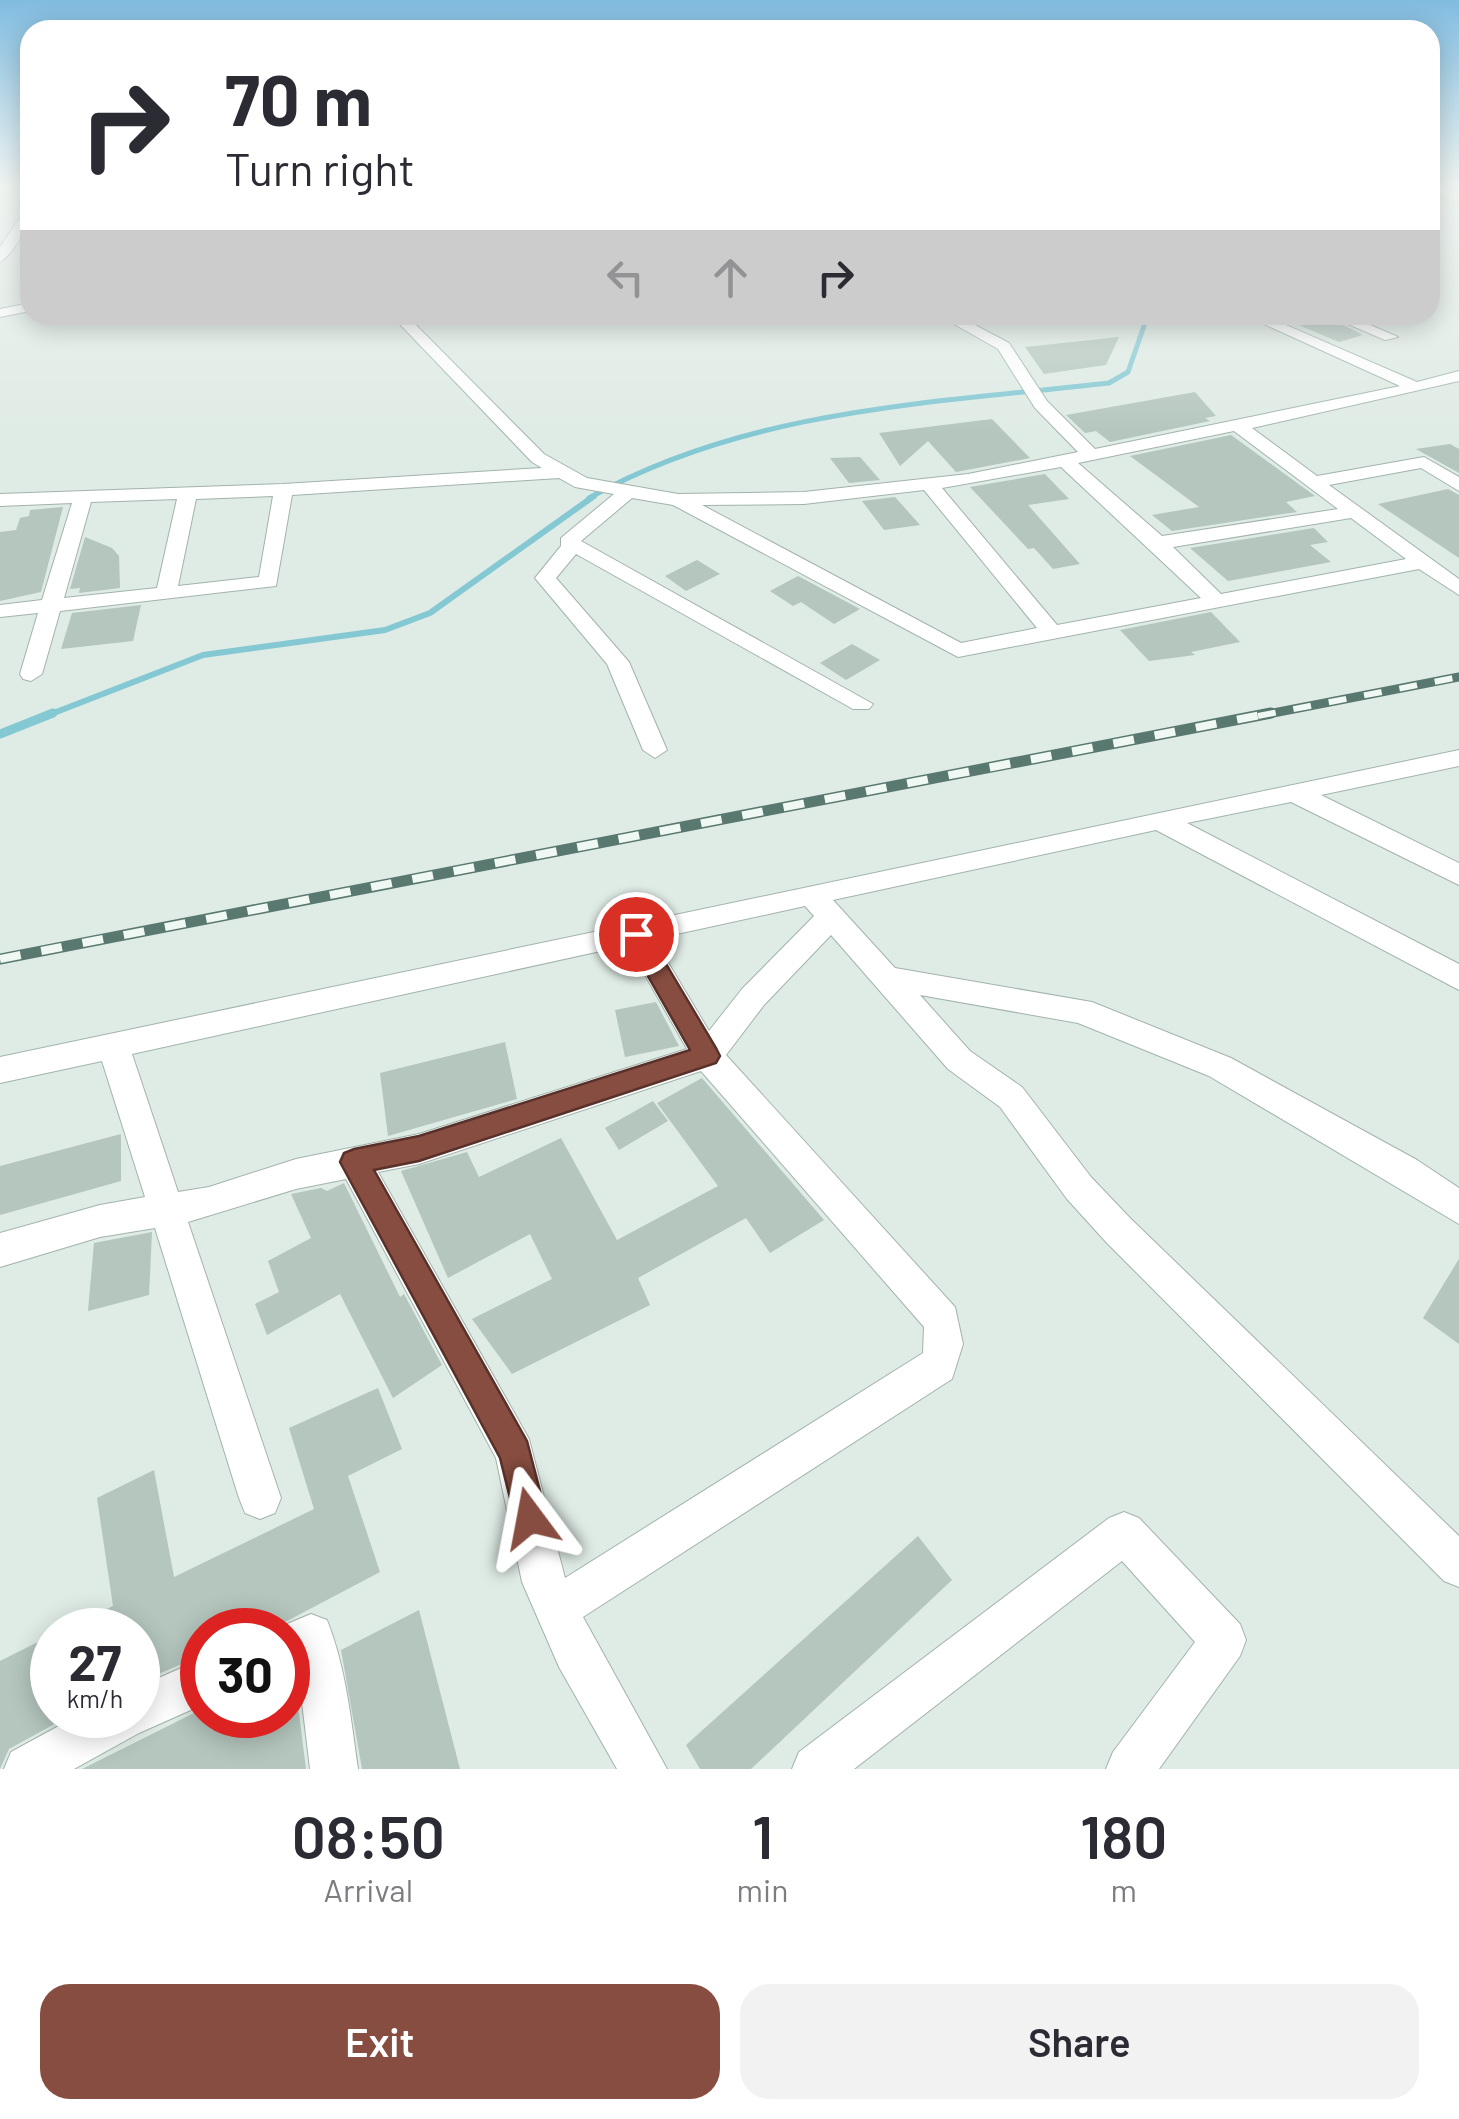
<!DOCTYPE html>
<style>
:root{--surface:#fff;--page:#f2f2f3;--text:#2b2b33;--muted:#7c7c81;--accent:#874d40}
body{margin:0;font-family:Barlow,sans-serif;background:var(--page);color:var(--text);height:100vh;display:flex;flex-direction:column;font-size:38px;white-space:nowrap}
*{box-sizing:border-box;margin:0}
p{font-size:32px;color:var(--muted)}
.icon{flex:none;width:55px;height:55px;fill:none;stroke:currentColor;stroke-width:2;stroke-linecap:round;stroke-linejoin:round}
.map{position:relative;height:1769px;overflow:hidden}
.sheet{display:flex;flex-direction:column;background:var(--surface);flex:1}
.sheet>*{flex:none}
.banner{position:absolute;left:20px;top:20px;width:1420px;height:305px;border-radius:30px;box-shadow:0 5px 25px #0003;background:#fff;color:var(--text);overflow:hidden}
.speed{position:absolute;left:30px;top:1608px;display:flex;gap:20px;font-size:50px;font-weight:700;text-align:center}
.speed>*{display:grid;place-content:center;width:130px;height:130px;border-radius:50%;background:var(--surface);box-shadow:0 5px 25px #0003;line-height:1}
.speed small{font-size:25px;font-weight:400}
.speed .limit{border:15px solid #d22;background:#fff;color:#111}
.pin{position:absolute;display:grid;place-items:center;width:85px;height:85px;color:#fff;margin:-42px;border:5px solid #fff;border-radius:50%;box-shadow:0 2px 10px #0007}
.me{position:absolute;width:110px;margin:-55px;rotate:347deg;stroke-linejoin:round;filter:drop-shadow(0 0 8px #0008)}
.turn{display:flex;align-items:center;gap:35px;height:210px;padding:0 40px;font-size:45px}
.turn .icon{width:130px;height:130px;stroke-width:2.5}
.turn b{display:block;font-size:70px;line-height:85px}
.lanes{display:flex;align-items:center;height:95px;padding:0 40px;background:#0003;justify-content:center;gap:50px;direction:ltr}
.lanes .off{opacity:.35}
.eta{display:flex;justify-content:space-evenly;align-items:center;height:170px;text-align:center}
.eta b{font-size:60px;font-weight:600;line-height:70px}
.cta{display:flex;gap:20px;margin-top:auto;padding:20px 40px}
.cta a{flex:1;height:115px;border-radius:30px;background:var(--accent);color:#fff;font-size:40px;font-weight:600;line-height:115px;text-align:center}
.cta a+a{background:var(--page);color:var(--text)}
.map>svg:first-child{display:block}
.lines{fill:none;stroke-linecap:round;stroke-linejoin:round}
.stream-far3{stroke:#84c8d3;stroke-width:4}
.stream-far2{stroke:#84c8d3;stroke-width:5}
.stream-far1{stroke:#84c8d3;stroke-width:6}
.stream{stroke:#84c8d3;stroke-width:9}
.building{fill:#b4c6be}
.street-casing{stroke:#a2b3ac;stroke-width:2}
.secondary-casing{stroke:#9db7ad;stroke-width:2}
.street{fill:#fff;fill-rule:evenodd}
.secondary{fill:#fff;fill-rule:evenodd}
.rail-far1-casing{stroke:#59786f;stroke-width:9}
.rail-casing{stroke:#59786f;stroke-width:11}
.rail-far1{stroke:#eff8f3;stroke-width:6;stroke-dasharray:18;stroke-linecap:butt}
.rail{stroke:#eff8f3;stroke-width:8;stroke-dasharray:21;stroke-linecap:butt}
.route{fill:#874d40;stroke:#58322a;stroke-width:2.5}
</style>
<div class="map">
<svg width="1459" height="1769" viewBox="0 0 1459 1769">
<rect width="100%" height="100%" fill="#dfebe5"/>
<g class="lines">
<polyline class="stream-far3" points="1144,326 1148,315"/>
<path class="stream-far2" d="M589,498c159,-89 343,-95 520,-115l19,-11 17,-49"/>
<polyline class="stream-far1" points="46,716 203,655 385,630 430,613 594,496"/>
<polyline class="stream" points="0,734 53,713"/>
</g>
<g class="building">
<polygon points="1275,315 1324,315 1363,335 1339,342"/>
<polygon points="1119,337 1106,365 1044,374 1025,347"/>
<polygon points="1195,392 1216,416 1205,418 1210,421 1110,442 1096,431 1085,433 1066,415"/>
<polygon points="992,419 1030,458 956,472 928,441 900,466 879,433"/>
<polygon points="1231,435 1315,496 1286,502 1297,512 1172,531 1152,515 1199,507 1130,456"/>
<polygon points="1450,444 1459,449 1459,473 1416,449"/>
<polygon points="860,457 880,480 849,483 830,458"/>
<polygon points="1045,474 1069,499 1028,505 1080,564 1053,569 1034,548 1028,549 970,487"/>
<polygon points="1448,489 1459,495 1459,558 1378,504"/>
<polygon points="895,497 920,525 884,530 862,501"/>
<polygon points="63,507 41,592 0,601 0,532 16,530 20,518 29,516 30,510"/>
<polygon points="1314,528 1328,542 1310,545 1331,562 1228,581 1190,548"/>
<polygon points="85,537 112,548 119,556 120,588 79,593 80,588 70,589"/>
<polygon points="697,560 720,574 686,591 665,576"/>
<polygon points="798,576 860,609 834,624 801,602 793,606 770,591"/>
<polygon points="141,605 133,641 61,649 72,613"/>
<polygon points="1211,612 1240,642 1191,652 1195,655 1149,661 1120,630"/>
<polygon points="852,644 880,660 846,680 820,663"/>
<polygon points="656,1002 679,1046 625,1057 615,1010"/>
<polygon points="505,1042 517,1099 388,1136 380,1073"/>
<polygon points="702,1078 824,1220 770,1253 746,1218 638,1278 650,1305 512,1374 472,1319 552,1279 530,1234 448,1278 401,1171 467,1152 479,1177 561,1138 617,1240 718,1186 657,1103"/>
<polygon points="653,1101 668,1121 619,1150 605,1128"/>
<polygon points="121,1134 121,1181 0,1215 0,1166"/>
<polygon points="344,1183 400,1297 404,1294 442,1365 393,1398 340,1294 267,1335 255,1304 279,1292 268,1261 311,1238 291,1194 321,1188 327,1191"/>
<polygon points="152,1232 149,1295 88,1311 94,1243"/>
<polygon points="1459,1259 1459,1344 1423,1318"/>
<polygon points="378,1388 402,1449 348,1476 380,1572 270,1630 202,1630 202,1655 138,1683 138,1630 64,1630 113,1606 97,1498 154,1470 174,1577 314,1509 289,1428"/>
<polygon points="918,1536 952,1580 751,1769 700,1769 686,1745"/>
<polygon points="419,1610 460,1769 362,1769 341,1650"/>
<polygon points="52,1635 52,1715 71,1715 9,1749 0,1769 0,1661"/>
<polygon points="294,1674 306,1769 82,1769 202,1709 202,1715 288,1715 288,1678"/>
</g>
<g class="lines">
<defs>
<g id="street">
<polygon points="1430,188 1459,194 1459,202 1430,193"/>
<path d="M30,203c0,19 -14,49 -30,59v-15z"/>
<polygon points="30,303 30,311 0,317 0,309"/>
<path d="M391,315h15l138,139 43,24 91,16 126,-2 164,-18 110,-22 -43,-44 -37,-59 -60,-34h18l53,28 38,58 48,48 305,-63 -156,-71h19l154,67 42,-11v10l-207,47 65,48 107,-19 35,20v14l-38,-23 -92,17 130,94v16l-40,-26 -461,88 -285,-152 -41,-7 -51,43 292,163 -4,5h-16l-277,-155 -20,24 73,84 38,88 -12,8 -12,-8 -36,-86 -72,-86 26,-32v-8l53,-44 -39,-7 -16,-9 -267,17 -16,91 -216,25 -18,63 -11,7 -8,-2 -3,-5 18,-61 -38,4v-12l42,-5 30,-97 -72,3v-12l283,-10 259,-16 -10,-6zM1234,431l104,78 -176,27 -84,-73zM1061,467l140,131 -144,27 -115,-137zM924,490l113,138 -76,15 -259,-138 102,-1zM273,496l-14,81 -81,9 18,-87zM177,499l-20,89 -93,10 27,-96zM1351,518l55,41 -185,35 -48,-47z"/>
<polygon points="972,315 1084,315 1089,319 1082,323 979,319"/>
<polygon points="1327,315 1347,315 1398,337 1385,340"/>
<path d="M1459,750v16l-138,29 138,68v22l-168,-83 -104,21 272,141v26l-303,-160 -323,70 62,68 197,34 139,56 186,102 42,28v36l-250,-148 -131,-53 -158,-28 50,56 52,36 69,90 39,41 329,318v51l-15,-6 -338,-339 -39,-43 -67,-92 -52,-38 -117,-134 -67,70 -38,50 229,252 8,37 -11,35 -369,238 84,152h-50l-58,-102 -37,-85 -26,-124 -150,-279 -50,10 -108,33 93,276 -6,15 -15,6 -15,-6 -6,-15 -84,-270 -55,9 -100,30v-34l100,-28 45,-8 -43,-136 -102,22v-26zM805,906l9,10 -72,73 -33,42 -55,-92zM628,945l59,104 -268,85 -123,25 -87,28 -31,5 -46,-138zM701,1071l223,256 -1,26 -358,225 -36,-139 -151,-267 41,-8z"/>
<polygon points="1124,1512 1139,1518 1240,1624 1246,1640 1240,1656 1159,1769 1106,1769 1113,1752 1195,1642 1122,1561 854,1769 792,1769 799,1752 1109,1518"/>
<path d="M311,1614l16,6c19,48 24,99 31,149h-48l-11,-92 -3,-12 -8,3v-38h-15z"/>
<polygon points="202,1659 202,1705 139,1733 74,1769 4,1769 11,1752 79,1715 138,1715 138,1687"/>
</g>
<polygon id="secondary" points="1436,188 1459,189 1459,197 1437,191"/>
</defs>
<use href="#street" class="street-casing"/>
<use href="#secondary" class="secondary-casing"/>
<use href="#street" class="street"/>
<use href="#secondary" class="secondary"/>
<defs>
<polyline id="rail-far1" points="1258,716 1459,677"/>
<polyline id="rail" points="0,959 1271,713"/>
</defs>
<use href="#rail-far1" class="rail-far1-casing"/>
<use href="#rail" class="rail-casing"/>
<use href="#rail-far1" class="rail-far1"/>
<use href="#rail" class="rail"/>
</g>
<linearGradient id="sky" x2="0" y2="1"><stop stop-color="#80bce0"/><stop offset="0.43" stop-color="#f1f6f3"/><stop offset="1" stop-color="#f1f6f3" stop-opacity="0"/></linearGradient>
<rect width="1459" height="435" fill="url(#sky)"/>
<polygon class="route" points="636,925 644,927 716,1048 720,1056 716,1063 419,1161 374,1170 527,1441 547,1518 542,1530 530,1535 518,1530 500,1458 340,1162 344,1153 354,1149 419,1136 690,1050 624,934"/>
</svg>
<div class="speed"><div>27<small>km/h</small></div><div class="limit">30</div></div>
<div class="pin" style="left:636px;top:934px;background:#d93025"><svg class="icon" aria-label="arrive" viewBox="0 0 24 24"><path d="M6 21V4h12l-3 4 3 4H6"/></svg></div>
<svg class="me" style="left:530px;top:1518px" viewBox="-20 -20 40 40"><path d="M0-17L14 15 0 8-14 15z" fill="#874d40" stroke="#fff" stroke-width="4"/></svg>
<div class="banner">
<div class="turn"><svg class="icon" aria-label="right" viewBox="0 0 24 24"><path d="M7 20v-9h11M14 6l5 5-5 5"/></svg><div><b>70 m</b>Turn right</div></div>
<div class="lanes"><svg class="icon off" aria-label="left" viewBox="0 0 24 24"><path d="M17 20v-9H6M10 6l-5 5 5 5"/></svg><svg class="icon off" aria-label="ahead" viewBox="0 0 24 24"><path d="M12 20V5M6 11l6-6 6 6"/></svg><svg class="icon" aria-label="right" viewBox="0 0 24 24"><path d="M7 20v-9h11M14 6l5 5-5 5"/></svg></div>
</div>
</div>
<section class="sheet">
<div class="eta">
<div><b>08:50</b><p>Arrival</p></div>
<div><b>1</b><p>min</p></div>
<div><b>180</b><p>m</p></div>
</div>
<div class="cta"><a>Exit</a><a>Share</a></div>
</section>
